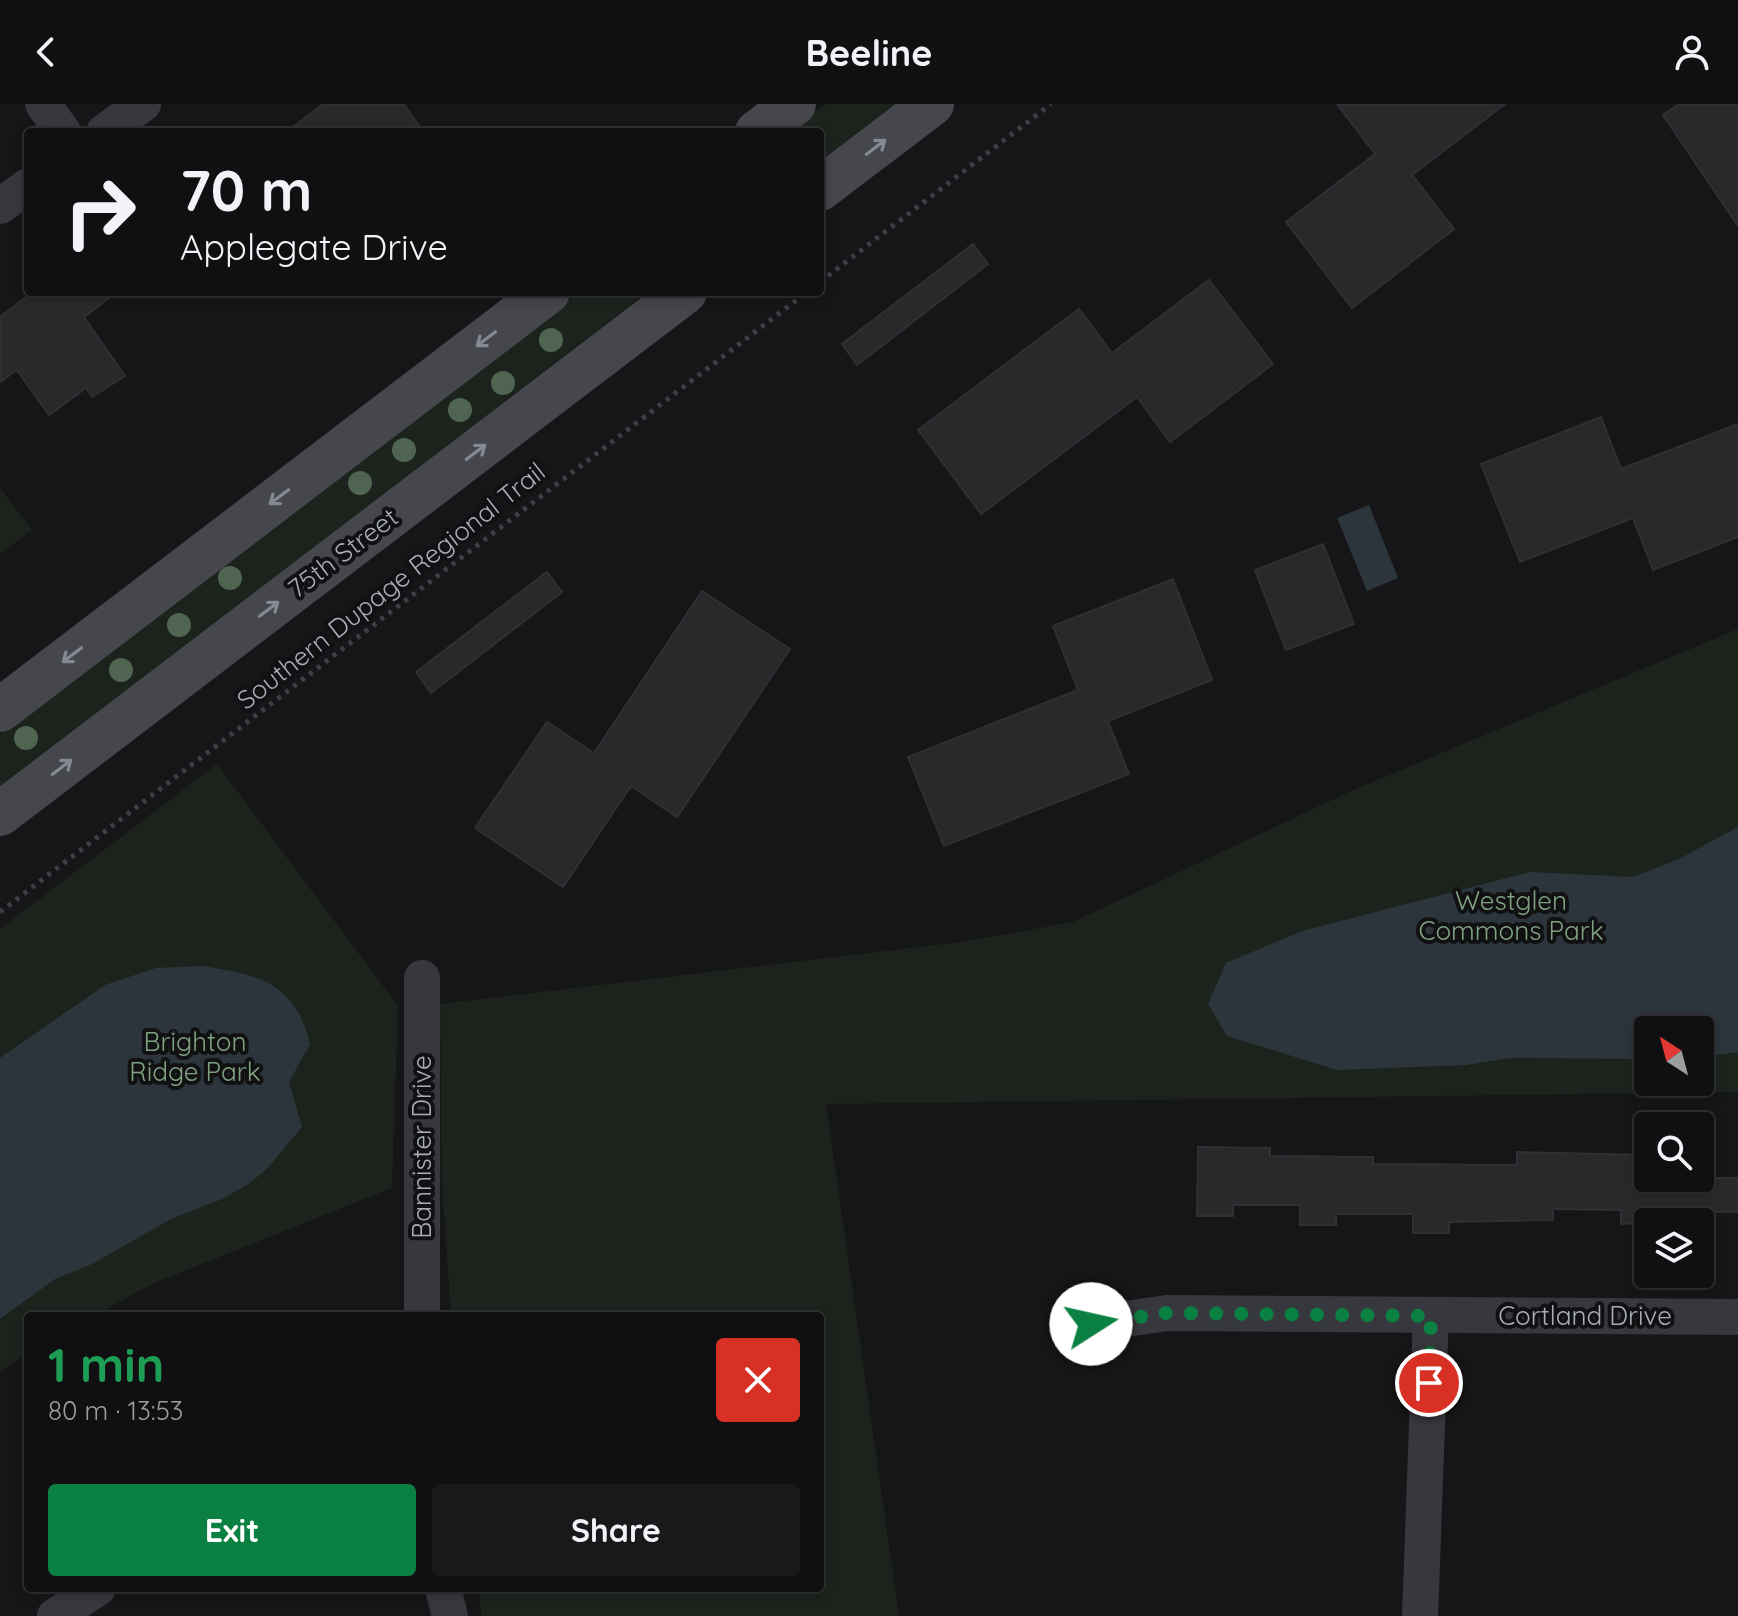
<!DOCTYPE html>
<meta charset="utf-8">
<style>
:root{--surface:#101012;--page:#19191b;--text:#f1f3f6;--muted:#9c9d9f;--line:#303032;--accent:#0b8043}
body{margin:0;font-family:Quicksand,sans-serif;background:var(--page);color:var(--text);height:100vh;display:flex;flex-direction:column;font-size:30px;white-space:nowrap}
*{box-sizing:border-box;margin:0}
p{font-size:26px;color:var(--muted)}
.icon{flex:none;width:44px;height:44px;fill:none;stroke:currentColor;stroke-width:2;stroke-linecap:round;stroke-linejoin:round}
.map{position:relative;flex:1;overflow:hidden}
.panel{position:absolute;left:24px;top:1208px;width:800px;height:280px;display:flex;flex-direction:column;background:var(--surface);border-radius:8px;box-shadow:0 4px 12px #0003,0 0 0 2px var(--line)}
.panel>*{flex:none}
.hud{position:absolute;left:24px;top:24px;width:800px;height:168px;border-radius:8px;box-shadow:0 4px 12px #0003,0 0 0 2px var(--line);background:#101012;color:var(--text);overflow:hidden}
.needle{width:52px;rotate:324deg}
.buttons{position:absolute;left:1634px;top:912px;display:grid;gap:16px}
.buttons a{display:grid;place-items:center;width:80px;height:80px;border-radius:8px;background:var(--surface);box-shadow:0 4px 12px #0003,0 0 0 2px var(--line);font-size:40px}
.pin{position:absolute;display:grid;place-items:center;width:68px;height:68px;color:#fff;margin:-34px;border:4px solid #fff;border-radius:50%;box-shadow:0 2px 8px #0007}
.me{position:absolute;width:88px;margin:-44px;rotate:80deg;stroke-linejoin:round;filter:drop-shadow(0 0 6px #0008)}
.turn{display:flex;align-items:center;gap:28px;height:168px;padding:0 24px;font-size:36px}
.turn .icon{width:104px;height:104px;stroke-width:2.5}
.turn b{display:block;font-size:56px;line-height:68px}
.round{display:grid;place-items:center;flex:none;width:84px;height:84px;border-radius:8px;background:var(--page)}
.head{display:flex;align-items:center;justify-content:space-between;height:136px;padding:0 24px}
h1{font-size:48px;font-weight:800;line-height:60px;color:#1e9e55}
.action{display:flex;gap:16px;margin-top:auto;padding:16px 24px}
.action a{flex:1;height:92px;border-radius:8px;background:var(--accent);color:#fff;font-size:32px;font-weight:800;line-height:92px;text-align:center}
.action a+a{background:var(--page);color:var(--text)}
header{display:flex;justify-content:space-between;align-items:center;height:104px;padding:0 24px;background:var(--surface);font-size:36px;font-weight:800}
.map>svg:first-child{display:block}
.green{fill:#1c231d;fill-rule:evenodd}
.water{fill:#2c353c}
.building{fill:#29292c;stroke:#303034;stroke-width:2}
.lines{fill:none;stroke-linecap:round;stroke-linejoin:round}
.path{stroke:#3d3f44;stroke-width:5;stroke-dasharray:4 6;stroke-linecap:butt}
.minor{stroke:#37383d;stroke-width:36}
.secondary{stroke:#45474d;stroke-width:44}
.tree{fill:#506452}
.oneway{stroke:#858993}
.route{stroke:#0b8043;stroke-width:14;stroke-dasharray:0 25.2}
.labels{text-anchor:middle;stroke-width:8;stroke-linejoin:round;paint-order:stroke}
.street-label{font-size:26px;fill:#a8adb8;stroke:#111113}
.park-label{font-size:26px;fill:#7fa381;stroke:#111113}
</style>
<header><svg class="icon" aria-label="back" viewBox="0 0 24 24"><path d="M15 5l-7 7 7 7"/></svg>Beeline<svg class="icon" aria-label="person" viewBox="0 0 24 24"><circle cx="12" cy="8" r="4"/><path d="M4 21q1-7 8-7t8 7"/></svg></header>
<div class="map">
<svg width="1738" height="1512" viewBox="0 0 1738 1512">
<rect width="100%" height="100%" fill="#161618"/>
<g class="green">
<polygon points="826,0 896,0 820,57 820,28 789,28"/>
<polygon points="580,188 647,188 0,684 0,630"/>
<polygon points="0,384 32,426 0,450"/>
<path d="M1738,525v463l-912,12 73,512h-417l-4,-28h342v-272h-369l-9,-132 -2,-180 521,-62 112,-20 278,-131zM1648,926h52v52h-52z"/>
<polygon points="217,660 398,902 392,1084 152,1180 94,1212 28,1212 28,1248 0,1268 0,825"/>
</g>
<g class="water">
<polygon points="1369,401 1398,474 1367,487 1337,414"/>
<polygon points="1738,723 1738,948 1700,953 1700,926 1648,926 1648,955 1510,954 1466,961 1337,966 1227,932 1208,900 1226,859 1302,827 1530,768 1633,773 1679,755"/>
<path d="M201,862c57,8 94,16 109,78l-21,38 13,45 -36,43 -19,15 -25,14 -51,20 -79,45 -37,15 -55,40v-261l105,-73 51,-17z"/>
</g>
<g class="building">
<polygon points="323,0 404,0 423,28 287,28"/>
<polygon points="1337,0 1505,0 1412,71 1454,125 1352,204 1286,118 1375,50"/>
<polygon points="1679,0 1738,0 1738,122 1663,11"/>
<polygon points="973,140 988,160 857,261 842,240"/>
<polygon points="1209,176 1273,260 1170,338 1137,293 981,410 918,326 1079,205 1112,249"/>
<polygon points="33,188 117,188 84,213 125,272 92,293 86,284 49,311 17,266 0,278 0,213"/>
<polygon points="1601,313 1621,365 1738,320 1738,433 1653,466 1633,414 1520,458 1481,360"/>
<polygon points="1323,440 1354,520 1286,546 1255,466"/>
<polygon points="547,468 562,488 431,589 416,568"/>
<polygon points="1173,475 1212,576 1108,617 1129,670 944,742 908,653 1078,586 1053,522"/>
<polygon points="702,487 790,545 677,713 631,682 563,783 475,724 547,618 594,649"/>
<polygon points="1198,1043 1270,1044 1270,1052 1373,1053 1373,1060 1517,1061 1517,1048 1648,1051 1648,1074 1738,1074 1738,1108 1657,1108 1657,1118 1621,1120 1621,1106 1553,1105 1553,1116 1449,1118 1449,1129 1413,1129 1413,1110 1336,1110 1336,1121 1300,1121 1300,1101 1233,1101 1233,1112 1197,1112"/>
</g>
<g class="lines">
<g class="path">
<polyline points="820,178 1051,0"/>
<polyline points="0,808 807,188"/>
</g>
<g class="minor">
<polyline points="43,0 63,28"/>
<polyline points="104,28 143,0"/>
<polyline points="0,102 28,82"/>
<polyline points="422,1212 422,874"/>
<polyline points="1091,1220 1167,1209 1738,1213"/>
<polyline points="443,1484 450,1512"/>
<polyline points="55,1512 98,1484"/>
<polyline points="1420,1512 1431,1212"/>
</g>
<g class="secondary">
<polyline points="757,28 794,0"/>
<polyline points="820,85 932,0"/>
<polyline points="0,606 548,188"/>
<polyline points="0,710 685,188"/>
</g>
</g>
<g class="tree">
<circle cx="551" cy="236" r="12"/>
<circle cx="503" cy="279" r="12"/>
<circle cx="460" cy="306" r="12"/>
<circle cx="404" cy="346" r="12"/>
<circle cx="360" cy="379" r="12"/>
<circle cx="230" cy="474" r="12"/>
<circle cx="179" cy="521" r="12"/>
<circle cx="121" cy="566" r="12"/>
<circle cx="26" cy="634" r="12"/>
</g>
<defs><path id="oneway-shaft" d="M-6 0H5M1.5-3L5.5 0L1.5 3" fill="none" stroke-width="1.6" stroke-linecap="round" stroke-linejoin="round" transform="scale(2)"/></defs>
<g class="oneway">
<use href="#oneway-shaft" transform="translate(876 43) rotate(-37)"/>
<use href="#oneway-shaft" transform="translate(486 235) rotate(143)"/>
<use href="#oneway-shaft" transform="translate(476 348) rotate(-37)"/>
<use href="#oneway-shaft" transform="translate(279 393) rotate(143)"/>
<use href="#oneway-shaft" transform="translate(269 505) rotate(-37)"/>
<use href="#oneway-shaft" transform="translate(72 551) rotate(143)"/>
<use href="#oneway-shaft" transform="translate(62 663) rotate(-37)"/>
</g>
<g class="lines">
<polyline class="route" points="1091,1220 1167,1209 1431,1212 1429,1279"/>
</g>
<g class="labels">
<g class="street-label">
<text transform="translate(343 449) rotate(-37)" y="9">75th Street</text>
<text transform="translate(391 482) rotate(-38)" y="9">Southern Dupage Regional Trail</text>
<text transform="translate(422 1043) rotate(-90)" y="9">Bannister Drive</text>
<text x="1585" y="1221">Cortland Drive</text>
</g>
<g class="park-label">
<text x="1511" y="806">Westglen<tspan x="1511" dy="30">Commons Park</tspan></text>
<text x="195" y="947">Brighton<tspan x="195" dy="30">Ridge Park</tspan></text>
</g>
</g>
</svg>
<div class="buttons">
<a><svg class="needle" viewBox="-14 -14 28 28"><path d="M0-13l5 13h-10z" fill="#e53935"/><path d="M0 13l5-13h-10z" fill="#9c9d9f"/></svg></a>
<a><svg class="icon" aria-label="search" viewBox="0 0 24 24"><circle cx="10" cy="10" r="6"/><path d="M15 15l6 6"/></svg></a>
<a><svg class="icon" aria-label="layers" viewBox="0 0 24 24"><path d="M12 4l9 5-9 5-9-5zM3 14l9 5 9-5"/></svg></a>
</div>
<div class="pin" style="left:1429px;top:1279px;background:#d93025"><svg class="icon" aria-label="arrive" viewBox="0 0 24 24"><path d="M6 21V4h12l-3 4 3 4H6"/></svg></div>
<svg class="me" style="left:1091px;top:1220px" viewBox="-20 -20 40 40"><circle r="19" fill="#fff"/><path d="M0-13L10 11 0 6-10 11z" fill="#0b8043"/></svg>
<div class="hud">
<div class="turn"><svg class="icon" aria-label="right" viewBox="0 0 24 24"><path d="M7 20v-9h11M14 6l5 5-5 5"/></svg><div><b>70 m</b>Applegate Drive</div></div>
</div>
<section class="panel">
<div class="head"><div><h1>1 min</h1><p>80 m · 13:53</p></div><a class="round" style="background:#d93025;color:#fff"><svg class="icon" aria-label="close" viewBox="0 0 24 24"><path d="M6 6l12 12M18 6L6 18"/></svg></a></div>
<div class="action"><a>Exit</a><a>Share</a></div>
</section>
</div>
